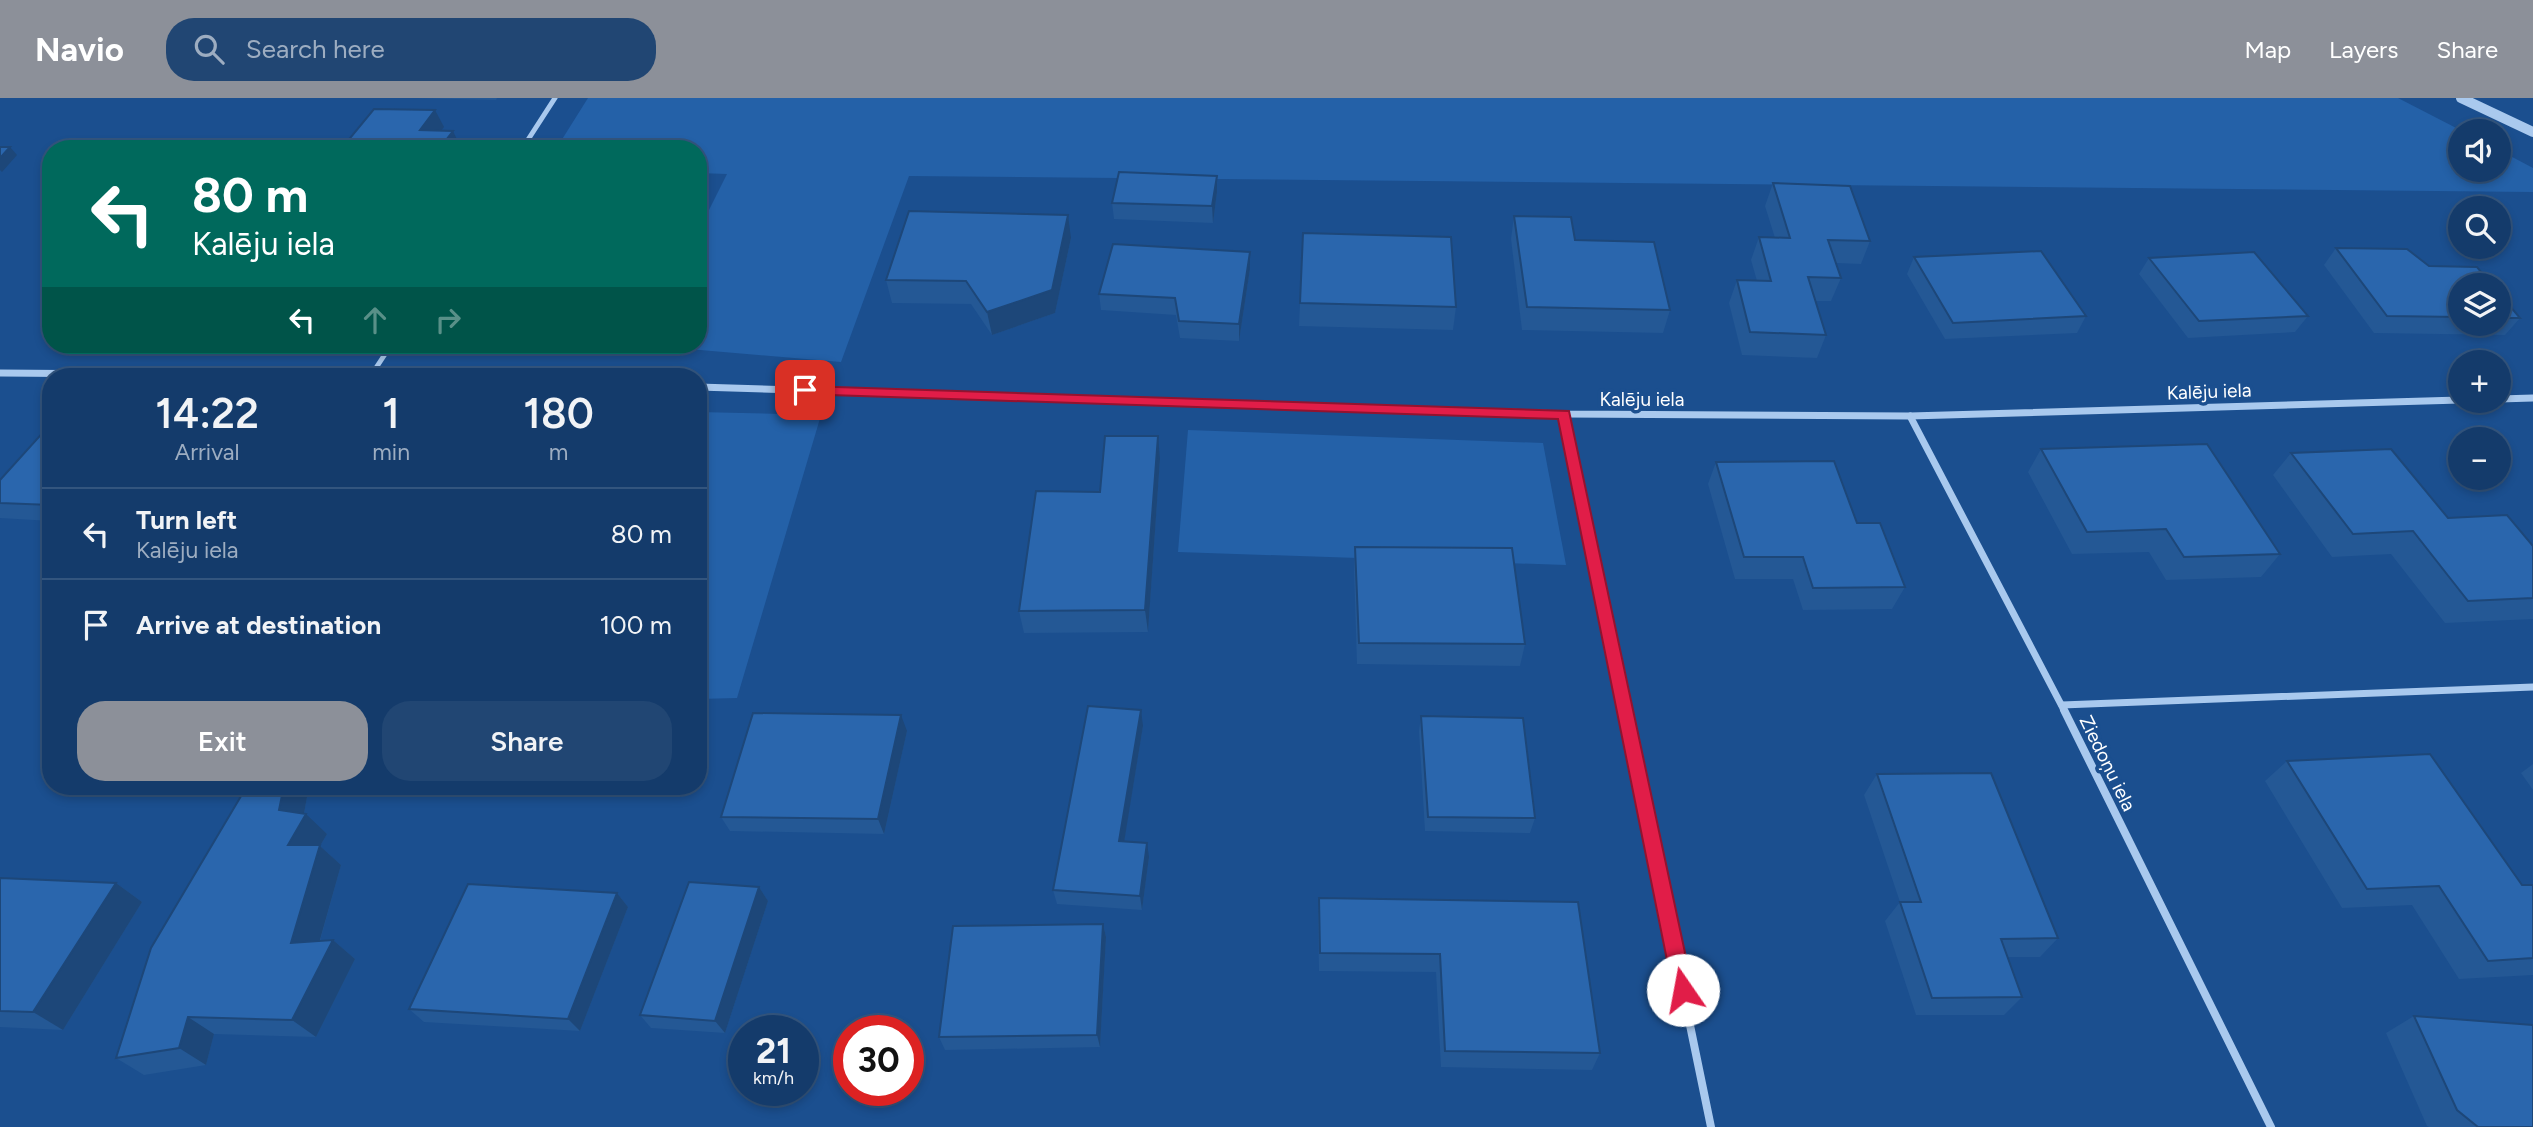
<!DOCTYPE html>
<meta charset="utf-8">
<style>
:root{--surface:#143b6b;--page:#214673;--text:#f1f3f6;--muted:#9dadc1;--line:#33557e;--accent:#8c9099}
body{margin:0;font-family:Figtree,sans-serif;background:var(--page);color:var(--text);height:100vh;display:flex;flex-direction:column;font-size:26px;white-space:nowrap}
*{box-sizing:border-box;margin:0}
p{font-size:23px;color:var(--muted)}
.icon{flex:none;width:38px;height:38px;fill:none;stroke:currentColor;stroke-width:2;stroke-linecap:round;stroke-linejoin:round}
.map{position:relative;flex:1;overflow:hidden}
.side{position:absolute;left:42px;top:270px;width:665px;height:427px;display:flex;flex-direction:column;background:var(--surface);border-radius:28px;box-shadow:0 4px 10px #0003,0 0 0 2px var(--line)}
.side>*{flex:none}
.guide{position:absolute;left:42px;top:42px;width:665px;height:214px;border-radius:28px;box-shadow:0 4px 10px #0003,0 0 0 2px var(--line);background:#00695c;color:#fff;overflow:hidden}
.buttons{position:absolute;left:2448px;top:21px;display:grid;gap:14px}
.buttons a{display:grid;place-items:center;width:63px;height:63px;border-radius:50%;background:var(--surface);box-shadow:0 4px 10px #0003,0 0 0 2px var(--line);font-size:35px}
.speed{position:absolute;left:728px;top:917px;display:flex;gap:14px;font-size:35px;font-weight:700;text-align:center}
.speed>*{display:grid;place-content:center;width:91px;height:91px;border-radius:50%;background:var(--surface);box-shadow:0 4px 10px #0003,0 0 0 2px var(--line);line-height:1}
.speed small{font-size:18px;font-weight:400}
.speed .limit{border:10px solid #d22;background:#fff;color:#111}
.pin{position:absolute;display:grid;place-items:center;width:60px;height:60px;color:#fff;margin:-30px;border-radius:14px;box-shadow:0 4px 10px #0006}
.me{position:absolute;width:77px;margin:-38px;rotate:348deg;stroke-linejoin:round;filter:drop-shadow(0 0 5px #0008)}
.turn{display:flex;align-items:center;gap:24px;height:147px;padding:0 35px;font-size:32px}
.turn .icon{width:91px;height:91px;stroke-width:2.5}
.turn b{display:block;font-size:49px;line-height:60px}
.lanes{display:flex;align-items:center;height:66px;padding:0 35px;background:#0003;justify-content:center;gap:35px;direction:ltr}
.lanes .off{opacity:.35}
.eta{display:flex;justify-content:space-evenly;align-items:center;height:119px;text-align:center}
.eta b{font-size:42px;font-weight:600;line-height:49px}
.button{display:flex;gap:14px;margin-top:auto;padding:14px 35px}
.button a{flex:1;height:80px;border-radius:28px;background:var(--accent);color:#fff;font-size:28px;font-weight:600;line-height:80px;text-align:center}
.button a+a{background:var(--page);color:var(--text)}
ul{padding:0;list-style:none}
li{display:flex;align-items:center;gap:21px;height:91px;padding:0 35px;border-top:2px solid var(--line)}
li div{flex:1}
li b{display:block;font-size:26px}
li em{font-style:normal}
header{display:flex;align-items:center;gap:42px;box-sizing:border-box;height:98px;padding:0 35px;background:var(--accent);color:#fff}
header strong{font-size:33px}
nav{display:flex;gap:38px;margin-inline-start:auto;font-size:24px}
.search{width:490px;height:63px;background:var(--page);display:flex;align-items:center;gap:18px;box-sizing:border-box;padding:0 24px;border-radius:28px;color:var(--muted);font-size:26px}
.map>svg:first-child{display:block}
.green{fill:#2461a8}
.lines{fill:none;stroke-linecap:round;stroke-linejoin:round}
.minor-far2{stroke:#a9c9ee;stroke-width:5}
.minor-far1{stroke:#a9c9ee;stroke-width:7}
.minor{stroke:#a9c9ee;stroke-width:8}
.tertiary{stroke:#a9c9ee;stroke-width:10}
.wall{fill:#245895}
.shaded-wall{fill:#1d4779}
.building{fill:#2a66ad;stroke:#1d4779;stroke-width:2}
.route{fill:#e11d48;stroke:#92132f;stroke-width:2}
.labels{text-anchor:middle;stroke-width:7;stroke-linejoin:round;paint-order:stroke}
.street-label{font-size:19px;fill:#fff;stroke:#1b4f8f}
</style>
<header>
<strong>Navio</strong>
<div class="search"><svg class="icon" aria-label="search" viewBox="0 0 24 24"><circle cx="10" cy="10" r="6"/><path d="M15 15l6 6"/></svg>Search here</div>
<nav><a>Map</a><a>Layers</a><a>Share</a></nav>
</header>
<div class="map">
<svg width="2533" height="1029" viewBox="0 0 2533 1029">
<rect width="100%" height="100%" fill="#1b4f8f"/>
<g class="green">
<polygon points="588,0 2398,0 2462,33 2460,72 2499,72 2499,52 2533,70 2533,94 909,78 841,264 642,247 698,247 698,134 727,76 698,75 698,51 556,51"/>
<polygon points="698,314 821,317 737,600 698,601"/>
<polygon points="1188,332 1543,345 1566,467 1178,454"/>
</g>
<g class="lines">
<g class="minor-far2">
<polyline points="522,51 555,0"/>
<polyline points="0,275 75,276"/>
<polyline points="372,276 391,247"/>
</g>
<g class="minor-far1">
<polyline points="0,275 401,278"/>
<polyline points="371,277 373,274"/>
<polyline points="698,289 1564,316 1910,318 2460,302"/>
<polyline points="2499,301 2533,300"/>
<polyline points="1564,316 1625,614"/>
<polyline points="1910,318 2065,614"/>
<polyline points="2062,607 2533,589"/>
</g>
<g class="minor">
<polyline points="1625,612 1711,1029"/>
<polyline points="2064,612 2271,1029"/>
</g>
<polyline class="tertiary" points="2461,0 2533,34"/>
</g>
<g class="wall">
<polygon points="412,0 497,0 496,2"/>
<polygon points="1217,78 1217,94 1213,125 1114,121 1112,105"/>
<polygon points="1773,85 1870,143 1861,166 1836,165 1841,180 1831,203 1816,203 1826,237 1817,260 1742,257 1729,205 1737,182 1757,183 1751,162 1759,139 1775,140 1765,108"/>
<polygon points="1514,118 1575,142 1670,212 1663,235 1522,232 1511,141"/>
<polygon points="1071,140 1055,215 992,237 971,206 892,205 886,182"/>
<polygon points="2336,150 2429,168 2460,187 2460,226 2499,226 2499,195 2520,220 2505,237 2374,235 2324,167"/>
<polygon points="1914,159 2086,218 2077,235 1945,241 1907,176"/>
<polygon points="2149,160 2308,218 2295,234 2188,240 2139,176"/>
<polygon points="1250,171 1239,243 1180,240 1176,217 1101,212 1099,196"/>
<polygon points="1300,205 1456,209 1453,232 1299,228"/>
<polygon points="51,332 51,423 0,420 0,382"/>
<polygon points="2041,351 2280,456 2261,479 2166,482 2149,454 2072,456 2028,374"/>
<polygon points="2291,355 2448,420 2533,448 2533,521 2445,525 2391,456 2332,459 2273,377"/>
<polygon points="1160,361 1148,534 1024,535 1019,513 1100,394"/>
<polygon points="1716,364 1857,425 1905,489 1892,511 1803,512 1793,481 1735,481 1708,386"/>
<polygon points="1355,449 1525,546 1520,568 1357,566 1354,471"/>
<polygon points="1421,618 1535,720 1530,735 1425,733 1419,633"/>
<polygon points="1143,628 1124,743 1149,759 1142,812 1057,806 1053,792"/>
<polygon points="907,633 884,736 730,733 721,719"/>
<polygon points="2287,663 2522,787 2533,787 2533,877 2459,881 2412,807 2342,810 2265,683"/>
<polygon points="2533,666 2533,692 2521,675"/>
<polygon points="1877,676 2058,840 2040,859 2007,859 2022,899 2004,917 1916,917 1885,823 1900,804 1864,697"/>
<polygon points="309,688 304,716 327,736 320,748 341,767 320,843 333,842 355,861 316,939 214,936 206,967 144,977 116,960"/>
<polygon points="0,780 116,785 142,804 63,932 0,929"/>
<polygon points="759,789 768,803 725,935 651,930 640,917"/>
<polygon points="617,795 628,809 580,933 424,924 409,911"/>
<polygon points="1319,800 1578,804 1600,955 1592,972 1441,969 1436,874 1319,873 1318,819"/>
<polygon points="1103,826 1106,839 1100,949 945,952 939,939"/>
<polygon points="2414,918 2533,1029 2429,1029 2427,1028 2386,935"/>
</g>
<g class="shaded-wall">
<polygon points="435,12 444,29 429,49 420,32"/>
<polygon points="453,33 461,50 460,51 439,51"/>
<polygon points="10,49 17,57 2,74 0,72 0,60"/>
<polygon points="1217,78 1217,94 1213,125 1212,108"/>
<polygon points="1068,117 1071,140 1055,215 992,237 987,214"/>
<polygon points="1250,154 1250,171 1239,243 1239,226"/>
<polygon points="1158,338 1160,361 1148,534 1145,512"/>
<polygon points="1141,612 1143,628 1122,757 1119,743"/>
<polygon points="901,617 907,633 884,736 878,721"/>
<polygon points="284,688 309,688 303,721 306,716 327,736 320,748 341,767 314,863 291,845 288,747 279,712"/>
<polygon points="1147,745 1149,759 1142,812 1140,798"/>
<polygon points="116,785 142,804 63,932 33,914"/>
<polygon points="759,789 768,803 725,935 715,923"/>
<polygon points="617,795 628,809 580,933 568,921"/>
<polygon points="1103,826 1106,839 1100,949 1097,937"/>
<polygon points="333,842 355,861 316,939 292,922"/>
<polygon points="188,919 214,936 206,967 179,950"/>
</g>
<g class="building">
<polygon points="374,11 435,12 420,32 453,33 439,51 341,51"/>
<polygon points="0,49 10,49 0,60"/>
<polygon points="1119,74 1217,78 1212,108 1112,105"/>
<polygon points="1773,85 1850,88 1870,143 1828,142 1841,180 1808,179 1826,237 1750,234 1737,182 1771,183 1759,139 1790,140"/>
<polygon points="909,113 1068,117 1052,192 987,214 966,183 886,182"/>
<polygon points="1514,118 1571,119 1575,142 1654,144 1670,212 1527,209"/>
<polygon points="1303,135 1451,139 1456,209 1300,205"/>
<polygon points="1113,146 1250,154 1239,226 1179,223 1175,200 1099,196"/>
<polygon points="2336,150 2407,151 2429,168 2477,169 2492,187 2460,187 2460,219 2387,218"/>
<polygon points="2041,153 2086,218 1953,225 1914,159"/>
<polygon points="2254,154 2308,218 2199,223 2149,160"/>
<polygon points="2499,195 2520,220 2499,220"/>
<polygon points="46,331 51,332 51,407 0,405 0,382"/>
<polygon points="1105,338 1158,338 1145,512 1019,513 1036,393 1100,394"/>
<polygon points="2207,346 2280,456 2184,459 2166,431 2087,434 2041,351"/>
<polygon points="2391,351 2448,420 2507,417 2533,448 2533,500 2468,503 2413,433 2353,436 2291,355"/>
<polygon points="1834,363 1857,425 1880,425 1905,489 1813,490 1803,459 1744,459 1716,364"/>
<polygon points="1355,449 1512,450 1525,546 1359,545"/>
<polygon points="1088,608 1141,612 1119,743 1147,745 1140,798 1053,792"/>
<polygon points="753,615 901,617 878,721 721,719"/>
<polygon points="1421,618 1523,620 1535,720 1428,719"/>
<polygon points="2430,656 2522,787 2533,787 2533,860 2488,863 2439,788 2367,791 2287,663"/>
<polygon points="1991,675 2058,840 2001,841 2022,899 1932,900 1900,804 1921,804 1877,676"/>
<polygon points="247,688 284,688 279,712 306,716 288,747 320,747 291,845 333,842 292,922 188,919 179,950 116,960 151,850"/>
<polygon points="0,780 116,785 33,914 0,913"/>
<polygon points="689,784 759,789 715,923 640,917"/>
<polygon points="468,786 617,795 568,921 409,911"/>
<polygon points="1319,800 1578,804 1600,955 1445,953 1440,856 1320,855"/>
<polygon points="1103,826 1097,937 939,939 953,828"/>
<polygon points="2414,918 2533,927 2533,1029 2478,1029 2457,1012"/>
</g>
<polygon class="route" points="805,288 1569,313 1693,892 1690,899 1683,901 1676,899 1673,892 1558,321 800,296 800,289"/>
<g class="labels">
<g class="street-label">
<text transform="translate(2209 293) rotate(-2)" y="7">Kalēju iela</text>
<text x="1642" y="308">Kalēju iela</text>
<text transform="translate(2108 665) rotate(64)" y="7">Ziedoņu iela</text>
</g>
</g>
</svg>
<div class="buttons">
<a><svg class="icon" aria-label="sound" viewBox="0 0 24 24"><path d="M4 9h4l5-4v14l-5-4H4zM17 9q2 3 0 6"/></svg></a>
<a><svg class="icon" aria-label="search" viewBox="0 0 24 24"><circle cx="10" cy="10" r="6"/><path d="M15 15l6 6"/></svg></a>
<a><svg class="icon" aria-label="layers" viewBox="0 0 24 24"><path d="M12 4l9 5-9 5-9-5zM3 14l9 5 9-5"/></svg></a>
<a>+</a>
<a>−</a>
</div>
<div class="speed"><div>21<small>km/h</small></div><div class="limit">30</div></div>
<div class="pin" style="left:805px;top:292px;background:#d93025"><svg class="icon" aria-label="arrive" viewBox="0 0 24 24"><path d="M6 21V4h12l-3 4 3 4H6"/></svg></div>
<svg class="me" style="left:1683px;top:892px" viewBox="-20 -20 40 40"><circle r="19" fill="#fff"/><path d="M0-13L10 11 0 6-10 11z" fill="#e11d48"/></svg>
<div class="guide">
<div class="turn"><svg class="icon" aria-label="left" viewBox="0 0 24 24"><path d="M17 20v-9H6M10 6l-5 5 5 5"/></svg><div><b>80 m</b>Kalēju iela</div></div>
<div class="lanes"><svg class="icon" aria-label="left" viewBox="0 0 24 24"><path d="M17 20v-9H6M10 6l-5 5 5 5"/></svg><svg class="icon off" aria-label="ahead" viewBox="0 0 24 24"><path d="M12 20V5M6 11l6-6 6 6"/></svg><svg class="icon off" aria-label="right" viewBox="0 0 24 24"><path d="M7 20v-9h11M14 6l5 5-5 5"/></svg></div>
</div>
<section class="side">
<div class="eta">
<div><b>14:22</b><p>Arrival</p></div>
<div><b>1</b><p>min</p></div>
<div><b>180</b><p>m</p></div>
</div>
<ul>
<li><svg class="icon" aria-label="left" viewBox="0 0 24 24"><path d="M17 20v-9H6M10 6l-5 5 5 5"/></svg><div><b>Turn left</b><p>Kalēju iela</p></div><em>80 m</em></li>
<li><svg class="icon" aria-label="arrive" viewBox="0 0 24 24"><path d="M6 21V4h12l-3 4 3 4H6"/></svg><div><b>Arrive at destination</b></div><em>100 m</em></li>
</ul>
<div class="button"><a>Exit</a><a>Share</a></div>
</section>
</div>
